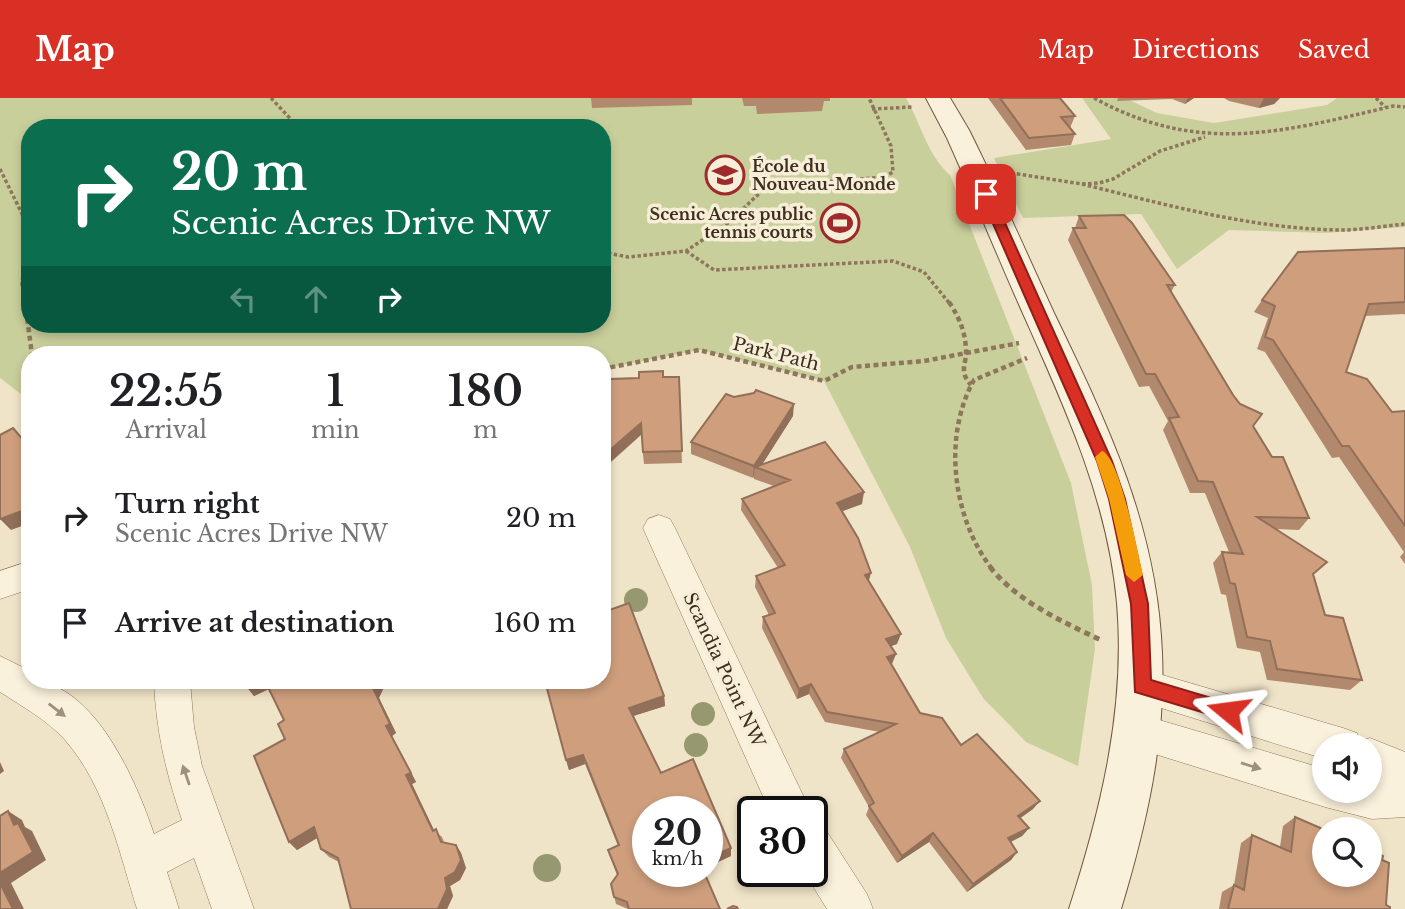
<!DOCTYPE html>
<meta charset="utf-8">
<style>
:root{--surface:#fff;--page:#f2f2f2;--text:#202124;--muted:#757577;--accent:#d93025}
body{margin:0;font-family:"Libre Baskerville",serif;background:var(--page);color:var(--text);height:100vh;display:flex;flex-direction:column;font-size:26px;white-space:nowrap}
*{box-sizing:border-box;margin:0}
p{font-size:23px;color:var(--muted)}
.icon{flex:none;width:38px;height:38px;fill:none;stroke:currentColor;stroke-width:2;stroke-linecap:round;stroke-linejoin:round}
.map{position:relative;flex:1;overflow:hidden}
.details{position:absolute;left:21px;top:248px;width:590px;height:343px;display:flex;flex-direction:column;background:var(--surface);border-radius:28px;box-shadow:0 4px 10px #0003}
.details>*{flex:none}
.banner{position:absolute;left:21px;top:21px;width:590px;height:214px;border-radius:28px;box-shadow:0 4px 10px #0003;background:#0b6e4f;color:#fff;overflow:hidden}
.buttons{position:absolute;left:1312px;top:635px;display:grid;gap:14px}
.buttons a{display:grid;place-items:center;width:70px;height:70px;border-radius:50%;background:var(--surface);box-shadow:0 4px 10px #0003;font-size:35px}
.speed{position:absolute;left:632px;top:698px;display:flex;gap:14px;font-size:35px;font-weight:700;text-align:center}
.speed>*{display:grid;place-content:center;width:91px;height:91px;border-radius:50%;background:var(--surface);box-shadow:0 4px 10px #0003;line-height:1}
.speed small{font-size:18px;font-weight:400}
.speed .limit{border:4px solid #111;border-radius:10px;background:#fff;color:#111}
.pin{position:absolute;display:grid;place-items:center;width:60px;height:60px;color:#fff;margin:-30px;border-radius:14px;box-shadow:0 4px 10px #0006}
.me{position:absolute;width:77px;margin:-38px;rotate:286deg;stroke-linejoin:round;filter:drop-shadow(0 0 5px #0008)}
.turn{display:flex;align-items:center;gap:24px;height:147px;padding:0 35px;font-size:32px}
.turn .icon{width:91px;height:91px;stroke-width:2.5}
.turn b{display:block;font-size:49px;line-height:60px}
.lanes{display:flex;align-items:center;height:66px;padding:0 35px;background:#0003;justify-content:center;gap:35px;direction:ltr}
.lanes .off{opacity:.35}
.eta{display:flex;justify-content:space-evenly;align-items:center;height:119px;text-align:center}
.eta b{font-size:42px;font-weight:600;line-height:49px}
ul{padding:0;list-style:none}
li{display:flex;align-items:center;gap:21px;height:105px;padding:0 35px}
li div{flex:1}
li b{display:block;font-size:26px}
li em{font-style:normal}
header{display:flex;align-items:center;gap:42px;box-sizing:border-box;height:98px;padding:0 35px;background:var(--accent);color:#fff}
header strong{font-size:33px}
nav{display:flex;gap:38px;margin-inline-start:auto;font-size:24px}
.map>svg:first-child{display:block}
.green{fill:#c9cf9b;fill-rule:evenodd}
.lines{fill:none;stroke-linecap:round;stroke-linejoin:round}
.street-casing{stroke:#8d765c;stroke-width:1}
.secondary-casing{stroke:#6f573f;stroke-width:2}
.path-far2{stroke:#8d765c;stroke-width:3.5;stroke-dasharray:3.5 2.5;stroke-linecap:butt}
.path-far1{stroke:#8d765c;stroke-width:4.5;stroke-dasharray:5 3.5;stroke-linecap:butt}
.path{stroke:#8d765c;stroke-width:5;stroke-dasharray:6 4.5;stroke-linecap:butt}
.street{fill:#faf1dc;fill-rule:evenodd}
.secondary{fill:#faf1dc;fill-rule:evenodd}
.tree{fill:#96986f}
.wall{fill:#b2896c}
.shaded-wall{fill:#916f58}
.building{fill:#cf9f7d;stroke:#916f58;stroke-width:2}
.oneway{fill:#9c907e}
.route{fill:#d93025;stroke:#8d1f18;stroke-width:2}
.slow{fill:#f59e0b}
.labels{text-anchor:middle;stroke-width:7;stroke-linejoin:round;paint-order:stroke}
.far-poi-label{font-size:16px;font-weight:bold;fill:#3d2e20;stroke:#f7eed8;text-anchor:start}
.street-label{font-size:18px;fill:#3d2e20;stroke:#f7eed8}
</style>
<header>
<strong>Map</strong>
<nav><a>Map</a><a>Directions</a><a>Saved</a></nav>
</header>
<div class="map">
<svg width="1405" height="811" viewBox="0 0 1405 811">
<rect width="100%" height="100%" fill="#f0e4c8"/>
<g class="green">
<path d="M0,0h906c15,26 22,58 44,77l121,308 21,102 3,64 -17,117 -52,-24 -43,-44 -37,-60 -36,-91 -86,-166 -125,-31 -97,19v-14h-572v46l-30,-23zM30,30h572v196h-572z"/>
<polygon points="1082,0 1125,0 1157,15 1214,25 1327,7 1337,0 1405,0 1405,129 1326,135 1229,132 1177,171 1141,116 1023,120 994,60 1111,41"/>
</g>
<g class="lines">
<defs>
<g id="street">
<polygon points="659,417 670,421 675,430 811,714 770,714 643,430 648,421"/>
<polygon points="30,463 30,491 0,501 0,473"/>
<path d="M0,558l30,15v10c64,0 107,102 124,153l28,-14c-16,-47 -26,-89 -28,-139h36l4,46 8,39 52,143h-42l-18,-51 -27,14 12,37h-42c-18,-57 -31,-122 -72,-169 -18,-20 -42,-33 -65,-48z"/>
<polygon points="1142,571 1343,630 1357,635 1360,643 1370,640 1405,654 1405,719 1372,721 1325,709 1126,647 1120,634 1126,621 1139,616 1325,671 1325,693 1370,693 1370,681 1378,681 1370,678 1370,648 1325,648 1325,661 1129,600 1124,588 1129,576"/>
<polygon points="812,728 827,734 867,796 873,811 827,811 804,774 812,774"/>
</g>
<path id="secondary" d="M926,0h24l19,32c30,60 57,122 85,183 54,112 103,213 108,340 4,88 -16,173 -41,256h-52c32,-99 57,-201 48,-306 -9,-102 -51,-193 -92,-285 -27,-60 -51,-120 -78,-180z"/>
</defs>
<use href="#street" class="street-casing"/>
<use href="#secondary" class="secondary-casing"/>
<g class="path-far2">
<polyline points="271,0 299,30"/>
<path d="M1094,0c105,58 189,34 299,8l12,1"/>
<polyline points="1376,0 1385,9"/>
<polyline points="872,11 913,9"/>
<polyline points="0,71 28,128 22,186 25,206"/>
<polyline points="1005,74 1082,86 1099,85 1113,81 1160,53 1205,39"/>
<path d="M1082,86c85,21 171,45 259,46 21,0 43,-4 64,-6"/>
<polyline points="686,153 714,172 893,163 924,174 950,206"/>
<polyline points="602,154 628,159 686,153 728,125 766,89 884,79 893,74 891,48 869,0"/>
</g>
<g class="path-far1">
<polyline points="25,204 32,257"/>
<path d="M949,204c10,15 16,29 17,47 1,16 -8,21 5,36"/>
<polyline points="602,271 699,252 824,283 852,269 924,263 1019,245"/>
<path d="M992,471c-39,-50 -50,-132 -18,-189l53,-22"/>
</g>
<path class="path" d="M990,469c28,35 73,55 113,74"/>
<use href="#street" class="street"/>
<use href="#secondary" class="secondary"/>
</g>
<g class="tree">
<circle cx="636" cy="502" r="12"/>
<circle cx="703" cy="616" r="12"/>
<circle cx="696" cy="647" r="12"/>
<circle cx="547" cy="770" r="14"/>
</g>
<g class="wall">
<polygon points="591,0 692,0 692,7 592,10"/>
<polygon points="742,0 830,0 830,3 824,3 822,13 757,16 756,8 744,8"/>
<polygon points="988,0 1060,0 1075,18 1070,30 1075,36 1071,47 1026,52"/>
<polygon points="1118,0 1194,0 1185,6 1172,1 1117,3"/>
<polygon points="1224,0 1280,0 1274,6 1259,10 1229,3"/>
<polygon points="1079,118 1175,187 1171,194 1309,420 1299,432 1276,431 1314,478 1325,517 1362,582 1350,592 1267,582 1260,554 1237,550 1226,497 1221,496 1213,465 1222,454 1229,454 1205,395 1190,395 1163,332 1168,323 1149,288 1139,289 1068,142 1073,130 1075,130"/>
<polygon points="1405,150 1405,217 1404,216 1365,218 1346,274 1392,314 1405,313 1405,466 1400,459 1404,454 1339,359 1332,360 1265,254 1257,251 1268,220 1254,214 1262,202"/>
<polygon points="663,279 679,279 682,365 644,366 641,337 608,325"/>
<polygon points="793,318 762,367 862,406 842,413 869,484 897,546 891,548 896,556 891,566 920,615 961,647 1033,711 1020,720 1029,730 1022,738 1011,744 1017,754 1011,762 967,794 929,744 897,765 866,717 869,709 841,660 844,651 880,634 825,624 809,596 797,601 762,530 763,519 769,517 755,489 756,478 778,470 741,412 742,401 774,388 754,381 754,378 753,380 691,356 691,344"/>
<polygon points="629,505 664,598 665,608 633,618 661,675 693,661 731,750 731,758 707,769 707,714 648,714 648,774 704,774 720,811 628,811 616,806 611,786 617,777 608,752 618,748 585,666 569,672 545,583 602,583 602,508 604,514"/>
<polygon points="246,588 379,600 396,635 392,638 416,684 412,686 434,732 442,739 444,744 456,747 461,755 466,770 460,782 450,788 453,798 447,811 351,811 339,764 329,759 321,751 317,740 297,752 289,744 284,622 269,591 254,598"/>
<polygon points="1295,719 1382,762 1386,807 1390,811 1219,811 1222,794 1234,787 1241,745 1252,737 1280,749 1283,728"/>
</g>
<g class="shaded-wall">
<polygon points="1188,0 1194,0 1185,6"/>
<polygon points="1264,0 1280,0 1274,6 1259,10"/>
<polygon points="794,306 793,318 759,371 755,369 754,378 753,380 754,368"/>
<polygon points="641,325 641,337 602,372 602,359"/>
<polygon points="864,394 862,406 835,416 837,405"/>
<polygon points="30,410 30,425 11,432 0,421"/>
<polygon points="871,475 868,486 865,477"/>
<polygon points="901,536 897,546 883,551 886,541"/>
<polygon points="896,556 892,566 884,569 887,559"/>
<polygon points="257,583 266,583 271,590 254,598 246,588"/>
<polygon points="377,583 387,583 379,600 396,635 392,638 416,684 412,686 438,741 433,733 406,677 386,628 373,590"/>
<polygon points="811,586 809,596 797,601 799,591"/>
<polygon points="664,598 665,608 630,619 629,610"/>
<polygon points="583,657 585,666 569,672 566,662"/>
<polygon points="0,664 4,673 0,676"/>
<polygon points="1040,703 1033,711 1012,726 1018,718"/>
<polygon points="8,713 22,722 25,729 32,733 46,762 11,785 24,811 13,811 0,785 0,775 14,727"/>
<polygon points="314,729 322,737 297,752 289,744"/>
<polygon points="1029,730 1022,738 1002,748 1008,740"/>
<polygon points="933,735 929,744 897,765 902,758"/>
<polygon points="456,747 461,755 466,770 460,782 450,788 453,798 447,811 438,811 445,780"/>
<polygon points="731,750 731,758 707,769 707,761"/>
<polygon points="1017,754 1011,762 967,794 973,786"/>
</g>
<g class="building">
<polygon points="1000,0 1060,0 1075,18 1061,19 1075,36 1029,40"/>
<polygon points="1124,117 1132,125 1175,187 1167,187 1233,297 1240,306 1262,316 1253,328 1272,359 1283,359 1309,420 1257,419 1327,464 1313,476 1325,517 1343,520 1362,582 1277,571 1270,543 1247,539 1235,486 1230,485 1222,454 1243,456 1213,384 1198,383 1169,320 1179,319 1155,276 1146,276 1073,130 1086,130 1079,118"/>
<polygon points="1405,150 1405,204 1369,206 1346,274 1367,281 1392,314 1405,313 1405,428 1349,348 1342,348 1273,242 1265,239 1275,208 1262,202 1298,154"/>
<polygon points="663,273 663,279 679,279 682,353 643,354 641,325 602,359 602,321 608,325 610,281 639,280 639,274"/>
<polygon points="756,292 794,306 754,368 691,344 726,296 734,299 754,295"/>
<polygon points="13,330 25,344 30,351 30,410 0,421 0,337"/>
<polygon points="825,344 864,394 837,405 858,440 871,475 865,477 901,536 886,541 896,556 887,559 920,615 942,620 961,647 977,636 1040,703 1018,718 1029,730 1008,740 1017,754 973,786 933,735 902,758 869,708 874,705 844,651 896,626 827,614 811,586 799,591 763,519 775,515 756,478 785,467 742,401 790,382 755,369"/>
<polygon points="629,505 664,598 629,610 661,675 693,661 731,750 707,761 707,714 648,714 648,774 704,774 720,811 629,811 627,804 614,799 611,786 618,776 608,752 619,747 583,657 566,662 545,583 602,583 602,508 604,514"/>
<polygon points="244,583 257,583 246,588"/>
<polygon points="265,583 377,583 373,590 390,626 386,628 411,675 406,677 433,733 436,731 441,744 456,747 461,762 455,774 445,780 447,791 438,811 351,811 338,760 321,751 314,729 289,744 254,658 285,641 278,626 284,622"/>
<polygon points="8,713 14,727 18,725 33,754 0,775 0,718"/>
<polygon points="1295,719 1325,732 1325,777 1370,777 1370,752 1383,758 1382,762 1389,765 1386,807 1390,809 1390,811 1228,811 1234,787 1244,792 1252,737 1291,754"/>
<polygon points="0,785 13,811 0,811"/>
<polygon points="733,808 737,809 738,811 727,811"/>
</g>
<defs><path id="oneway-solid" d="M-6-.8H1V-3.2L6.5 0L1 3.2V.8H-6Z" transform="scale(1.75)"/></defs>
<g class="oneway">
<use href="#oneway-solid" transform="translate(57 612) rotate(38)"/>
<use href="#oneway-solid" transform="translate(1251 668) rotate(17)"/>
<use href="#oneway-solid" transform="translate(186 677) rotate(-109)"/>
</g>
<polygon class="route" points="986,93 992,96 1112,363 1125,401 1148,506 1151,582 1235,607 1238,613 1235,619 1228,622 1135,594 1131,506 1109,401 1097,363 980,96"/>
<path class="slow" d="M1102,353c18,6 36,103 41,124l-9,7 -8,-7 -17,-76 -14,-42z"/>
<defs>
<symbol id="school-ring" viewBox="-11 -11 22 22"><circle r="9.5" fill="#f7eed8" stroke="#9e2a2b" stroke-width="1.5"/><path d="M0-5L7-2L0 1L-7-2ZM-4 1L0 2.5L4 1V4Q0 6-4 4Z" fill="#9e2a2b"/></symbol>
<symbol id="stadium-ring" viewBox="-11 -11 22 22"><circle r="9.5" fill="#f7eed8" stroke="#9e2a2b" stroke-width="1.5"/><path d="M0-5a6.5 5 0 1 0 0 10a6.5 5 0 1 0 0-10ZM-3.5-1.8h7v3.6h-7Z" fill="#9e2a2b"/></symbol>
</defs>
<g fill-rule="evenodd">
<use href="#school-ring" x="703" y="55" width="44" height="44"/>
<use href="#stadium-ring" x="818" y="103" width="44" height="44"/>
</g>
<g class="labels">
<g class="far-poi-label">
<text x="752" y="74">École du<tspan x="752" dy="18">Nouveau-Monde</tspan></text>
<text x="813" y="122" text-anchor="end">Scenic Acres public<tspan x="813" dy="18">tennis courts</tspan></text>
</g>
<g class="street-label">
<text transform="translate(776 256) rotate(14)" y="6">Park Path</text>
<text transform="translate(724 572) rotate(65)" y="6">Scandia Point NW</text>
</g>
</g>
</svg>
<div class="buttons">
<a><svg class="icon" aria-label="sound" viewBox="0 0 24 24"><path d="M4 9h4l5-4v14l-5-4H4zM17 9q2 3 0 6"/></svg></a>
<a><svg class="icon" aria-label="search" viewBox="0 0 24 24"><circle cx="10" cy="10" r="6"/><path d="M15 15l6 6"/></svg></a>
</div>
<div class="speed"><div>20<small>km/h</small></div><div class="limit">30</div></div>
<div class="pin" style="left:986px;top:96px;background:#d93025"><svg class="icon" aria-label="arrive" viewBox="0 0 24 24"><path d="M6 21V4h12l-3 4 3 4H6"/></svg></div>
<svg class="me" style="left:1228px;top:613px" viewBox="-20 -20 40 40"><path d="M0-17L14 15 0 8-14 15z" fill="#d93025" stroke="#fff" stroke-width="4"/></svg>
<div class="banner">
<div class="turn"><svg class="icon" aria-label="right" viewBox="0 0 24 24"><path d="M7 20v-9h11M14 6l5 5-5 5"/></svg><div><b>20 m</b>Scenic Acres Drive NW</div></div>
<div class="lanes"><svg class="icon off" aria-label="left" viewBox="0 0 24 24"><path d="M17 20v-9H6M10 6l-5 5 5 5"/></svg><svg class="icon off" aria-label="ahead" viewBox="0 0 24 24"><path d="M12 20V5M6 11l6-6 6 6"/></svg><svg class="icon" aria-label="right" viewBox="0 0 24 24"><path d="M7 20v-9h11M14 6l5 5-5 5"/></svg></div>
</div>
<section class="details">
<div class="eta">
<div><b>22:55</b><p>Arrival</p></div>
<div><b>1</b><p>min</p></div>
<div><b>180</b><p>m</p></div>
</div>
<ul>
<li><svg class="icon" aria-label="right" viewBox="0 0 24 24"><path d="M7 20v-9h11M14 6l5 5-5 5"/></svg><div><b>Turn right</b><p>Scenic Acres Drive NW</p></div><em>20 m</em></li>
<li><svg class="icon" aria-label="arrive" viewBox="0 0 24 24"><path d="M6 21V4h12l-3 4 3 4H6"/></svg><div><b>Arrive at destination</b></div><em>160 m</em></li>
</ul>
</section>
</div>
